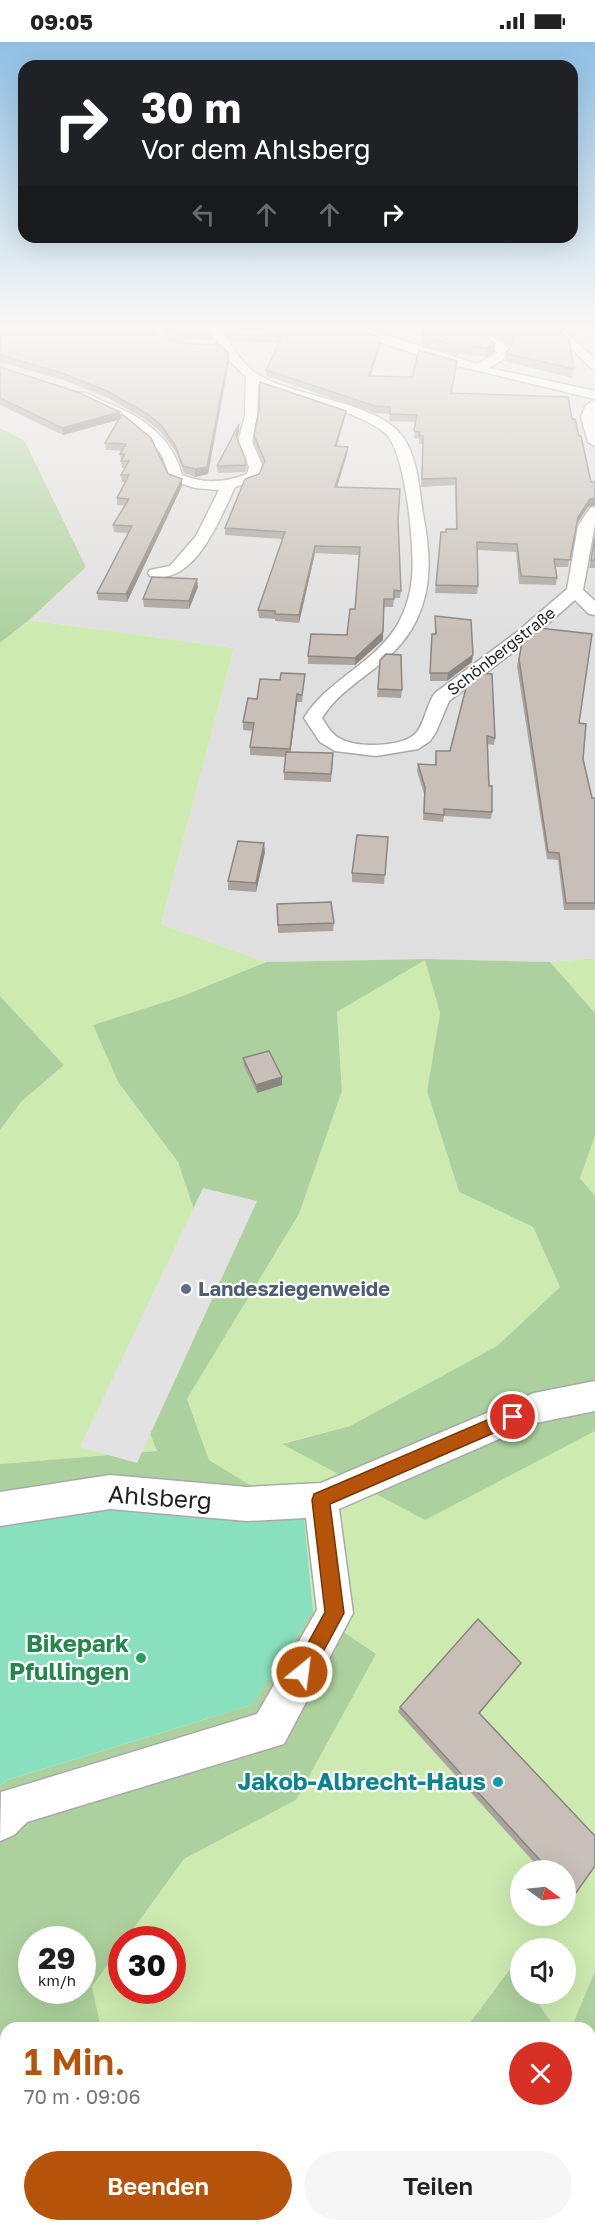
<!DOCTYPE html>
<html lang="de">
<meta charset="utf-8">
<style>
:root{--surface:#fff;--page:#f6f6f6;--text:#222;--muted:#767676;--accent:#b45309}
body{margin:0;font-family:"Golos Text",sans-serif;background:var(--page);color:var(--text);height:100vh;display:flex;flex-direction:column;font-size:22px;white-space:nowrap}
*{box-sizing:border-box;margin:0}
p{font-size:20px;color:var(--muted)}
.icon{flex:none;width:33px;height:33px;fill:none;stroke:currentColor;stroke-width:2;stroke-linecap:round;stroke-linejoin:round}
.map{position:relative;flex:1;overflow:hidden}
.side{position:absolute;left:0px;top:1980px;width:596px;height:210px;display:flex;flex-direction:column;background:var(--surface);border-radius:18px 18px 0 0;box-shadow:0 6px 24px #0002}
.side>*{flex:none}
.banner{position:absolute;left:18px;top:18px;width:560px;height:183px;border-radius:18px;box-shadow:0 6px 24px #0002;background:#202124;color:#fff;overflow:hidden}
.needle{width:39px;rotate:105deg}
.buttons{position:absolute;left:510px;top:1818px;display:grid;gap:12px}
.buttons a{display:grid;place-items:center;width:66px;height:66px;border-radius:50%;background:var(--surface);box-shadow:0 6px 24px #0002;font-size:30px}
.speed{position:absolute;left:18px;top:1884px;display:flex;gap:12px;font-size:30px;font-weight:700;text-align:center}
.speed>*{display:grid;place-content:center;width:78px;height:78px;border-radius:50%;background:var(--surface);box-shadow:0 6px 24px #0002;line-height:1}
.speed small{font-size:15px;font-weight:400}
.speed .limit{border:9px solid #d22;background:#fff;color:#111}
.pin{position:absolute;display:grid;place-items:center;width:51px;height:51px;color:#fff;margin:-26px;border:3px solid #fff;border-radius:50%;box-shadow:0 2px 6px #0007}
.me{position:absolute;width:66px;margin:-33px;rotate:29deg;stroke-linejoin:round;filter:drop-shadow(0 0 4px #0008)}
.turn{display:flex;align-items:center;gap:21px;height:126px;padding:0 24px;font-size:27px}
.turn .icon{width:78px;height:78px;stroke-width:2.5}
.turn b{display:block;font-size:42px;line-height:51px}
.lanes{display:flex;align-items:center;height:57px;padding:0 24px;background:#0003;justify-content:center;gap:30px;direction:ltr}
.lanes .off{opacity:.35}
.round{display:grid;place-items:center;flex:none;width:63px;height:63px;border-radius:32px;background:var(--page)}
.headline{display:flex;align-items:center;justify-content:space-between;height:102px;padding:0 24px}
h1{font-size:36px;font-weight:600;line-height:45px;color:var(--accent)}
.primary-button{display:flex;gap:12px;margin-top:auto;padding:12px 24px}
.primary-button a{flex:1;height:69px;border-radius:36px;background:var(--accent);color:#fff;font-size:24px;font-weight:600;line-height:69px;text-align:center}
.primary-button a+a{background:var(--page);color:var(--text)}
.status{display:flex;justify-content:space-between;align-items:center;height:42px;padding:0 30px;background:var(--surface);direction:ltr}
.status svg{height:16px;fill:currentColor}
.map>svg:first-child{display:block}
.residential{fill:#e0dfdf}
.grass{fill:#cdebb0;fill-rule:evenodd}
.forest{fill:#add19e;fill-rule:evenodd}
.pitch{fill:#88e0be}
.parking{fill:#e2e2e2}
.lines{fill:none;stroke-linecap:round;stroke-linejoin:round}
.minor-casing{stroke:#a9a9a9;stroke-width:3}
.minor{fill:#fff;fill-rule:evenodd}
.wall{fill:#aba49e}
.shaded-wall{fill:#8b8681}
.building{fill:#c7bfb8;stroke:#8b8681;stroke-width:1.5}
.route{fill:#b45309;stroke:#753606;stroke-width:1.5}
.service-dot{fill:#5c6f8a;stroke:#fff;stroke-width:2}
.leisure-dot{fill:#2e9e5b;stroke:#fff;stroke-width:2}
.culture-dot{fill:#0f9aa8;stroke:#fff;stroke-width:2}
.labels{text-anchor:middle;stroke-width:4.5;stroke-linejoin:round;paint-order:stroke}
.far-street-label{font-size:16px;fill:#222;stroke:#fff}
.service-label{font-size:20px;font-weight:bold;fill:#4e5e75;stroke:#fff;text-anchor:start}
.near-street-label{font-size:24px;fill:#222;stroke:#fff}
.near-leisure-label{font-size:24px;font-weight:bold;fill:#27864d;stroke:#fff;text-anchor:end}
.near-culture-label{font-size:24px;font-weight:bold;fill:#0d838f;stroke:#fff;text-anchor:end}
</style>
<div class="status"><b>09:05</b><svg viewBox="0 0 49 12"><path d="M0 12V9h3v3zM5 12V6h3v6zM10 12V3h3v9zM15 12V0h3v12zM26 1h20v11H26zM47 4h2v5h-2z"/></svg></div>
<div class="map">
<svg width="595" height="2190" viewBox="0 0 595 2190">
<rect width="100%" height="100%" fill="#f2efe9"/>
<polygon class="residential" points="0,287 595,287 595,916 550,920 426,917 266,920 161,882 234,606 29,578 86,525 26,399 0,386"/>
<g class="grass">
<polygon points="29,578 234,606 161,882 266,920 183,954 93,983 118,1040 178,1120 199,1183 157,1409 0,1422 0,1088 21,1060 64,1023 0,954 0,601"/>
<polygon points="595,916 595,971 550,920"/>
<path d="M426,917l14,54 -13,78 32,101 74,35 27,60 -63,59 -147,80 -66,17 276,6 35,-18v540l-24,57h-16l-23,-34h34v-46h-46v28l-7,-11 -47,63h-365l-9,-40 29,-42 1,44h50v-50l-46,-1 58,-80 112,-59 -296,-273 303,-9 -94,-58 -22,-61 112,-185 43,-123 -5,-79zM520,1828h46v46h-46z"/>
<polygon points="595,1094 595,1154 580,1136"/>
<polygon points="65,2184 404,2184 403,2190 59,2190"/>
</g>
<g class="forest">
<polygon points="0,386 25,399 86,525 29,578 0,601"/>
<polygon points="426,917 550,920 595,971 595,1094 580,1136 595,1154 595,1389 425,1478 282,1402 350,1384 497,1304 560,1245 533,1185 459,1150 427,1049 440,971 425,918 337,970 342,1049 299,1172 187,1357 209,1418 304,1476 244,1479 105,1464 0,1485 0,1422 157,1409 133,1347 199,1183 178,1120 118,1040 93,983 183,954 266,920"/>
<polygon points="0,954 64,1023 21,1060 0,1088"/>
<path d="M313,1569l63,43 -80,146 -112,59 -58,80 -4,1 -1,6 -29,41 9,41h-95v198h59l-6,6h-59v-446l7,-6 245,-75zM32,1898h50v50h-50z"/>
<polygon points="513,1923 520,1934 520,1952 532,1952 555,1986 466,1986"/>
<polygon points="595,1929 595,2190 403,2190 404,2184 590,2184 590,1986 571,1986"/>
</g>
<polygon class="pitch" points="105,1464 244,1479 304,1476 313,1569 252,1663 7,1738 0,1744 0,1485"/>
<polygon class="parking" points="203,1146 257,1159 137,1421 80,1405"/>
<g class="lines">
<defs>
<g id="minor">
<polygon points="144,287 157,287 172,296 198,302 200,304 194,307 164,301"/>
<path d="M208,287h12c11,16 21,34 37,45 35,23 122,28 145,62 16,21 17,53 21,78 7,36 10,73 -7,107 -23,47 -70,58 -94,97 5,8 10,17 19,21 16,9 59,8 73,-4 10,-8 12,-30 21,-42l82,-61 50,-43 11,-63 12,-18 5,-1v17l-12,66 12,11v14l-6,-1 -14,-14 -46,40 -80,61 -13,31 -6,9 -12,8 -42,7 -41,-5 -15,-9 -16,-24c22,-36 63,-51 88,-85 11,-15 18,-35 20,-55 3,-28 -6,-127 -27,-145 -28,-23 -92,-36 -127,-49l-1,32 -5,26 11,25 -5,12 -23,8c-15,31 -40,100 -85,89l-2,-3 2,-3 20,-4 26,-30 23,-46 -24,-2 -24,-8 -9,-25 -15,-18 -22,-16 -51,-25 2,-3c9,-2 18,4 26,8 37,14 69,33 80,74 22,9 43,8 65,-1l2,-7 -11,-25 7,-26 1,-39 -15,-15z"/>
<path d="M352,287h16l109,35 21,-11 -12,-10 -31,-14c20,0 42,7 56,22l-4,6 -18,11 106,23v8l-154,-37 -59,-19z"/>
<polygon points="551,287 563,287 595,317 595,327 591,326"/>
<polygon points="595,358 595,404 588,400 581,375 586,363"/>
<polygon points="595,1339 595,1369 536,1381 339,1467 353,1571 284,1702 27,1780 14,1793 0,1799 1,1750 257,1672 317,1568 306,1476 247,1479 110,1467 0,1484 0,1450 110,1433 247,1445 321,1441 534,1351"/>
</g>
</defs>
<use href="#minor" class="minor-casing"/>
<use href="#minor" class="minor"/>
</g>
<g class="wall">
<polygon points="0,287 159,294 229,319 208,432 195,435 184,431 176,410 161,390 146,378 108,356 63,338 0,320"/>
<polygon points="157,287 210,287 212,291 213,298 187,297"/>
<polygon points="222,287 361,287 381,303 370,334 412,335 456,326 452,351 572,377 579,394 591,440 595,440 595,463 588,465 576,483 568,525 556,525 557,536 556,543 519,542 516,510 477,508 478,544 477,552 435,551 441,490 446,490 456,487 455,443 421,445 423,402 419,402 419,397 414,396 416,380 389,379 390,372 375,371 267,334 266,328 279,301 233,299 232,301"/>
<polygon points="375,287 386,287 385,290"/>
<polygon points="473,287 558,287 574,327 572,336 504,319 505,311 510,307 511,306 500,297 478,288"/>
<polygon points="422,293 495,302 494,311 486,315 459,311 458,314 421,302"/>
<polygon points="0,325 120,370 121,374 168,432 182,444 127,560 98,558 97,551 128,491 114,490 113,483 125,464 117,463 117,456 125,440 122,440 121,433 126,426 122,426 120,412 122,409 106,408 105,401 119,378 63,393 0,363"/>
<polygon points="346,369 345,375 337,404 348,405 347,412 337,445 398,478 401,549 400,556 394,556 393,565 384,565 383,598 355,623 308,622 308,614 347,593 355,567 359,513 315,511 299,581 275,579 275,577 259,576 258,568 282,497 225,493 225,486 259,432 263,422 254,400 254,393"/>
<polygon points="239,382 239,388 237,397 247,425 245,430 218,431 217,424"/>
<polygon points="595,494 595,526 589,526"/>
<polygon points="198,545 189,567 144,565 143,557"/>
<polygon points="435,574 472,620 447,639 430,639 431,600 432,592 435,592"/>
<polygon points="522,600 579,681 583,717 592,756 595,756 595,868 564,868 558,818 547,817 517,624"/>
<polygon points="380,618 402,648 401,656 377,655"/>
<polygon points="305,632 302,660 297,660 290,710 333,719 331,740 284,738 284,730 286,715 250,713 250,705 253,689 243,688 243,680 257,657 280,638"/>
<polygon points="468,638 495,696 494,703 487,702 489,744 492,770 491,777 444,774 443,780 423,778 424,752 417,729 418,722 435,723 436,709 450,709"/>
<polygon points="388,795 384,842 352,840 352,831"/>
<polygon points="265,810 256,850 228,848 228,839"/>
<polygon points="277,862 334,881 333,889 278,891"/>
<polygon points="243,1016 282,1043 257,1051 244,1024"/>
<polygon points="478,1577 521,1621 480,1671 595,1794 595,1824 573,1855 567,1857 566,1855 566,1828 541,1828 398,1670 400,1665"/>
</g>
<g class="shaded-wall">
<polygon points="381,296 381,303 368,341 368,334"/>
<polygon points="495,302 494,311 486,315 487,306"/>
<polygon points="229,312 229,319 208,432 195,435 195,427"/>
<polygon points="346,369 345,375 334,411 335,404"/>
<polygon points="120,370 121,377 63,393 62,386"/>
<polygon points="239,382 239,388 236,401 236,394"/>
<polygon points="348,405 347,412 335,452 335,445"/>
<polygon points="182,437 182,444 127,560 126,552"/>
<polygon points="595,456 595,463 588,465 576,483 578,475 590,457"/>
<polygon points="315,504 315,511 299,581 299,573"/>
<polygon points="197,537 198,545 189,567 189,559"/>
<polygon points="383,590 383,598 355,623 355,616"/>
<polygon points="473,613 472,620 447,639 448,631"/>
<polygon points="297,652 297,660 290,715 290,707"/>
<polygon points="264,801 265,810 256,850 256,841"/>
<polygon points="282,1035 282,1043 257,1051 256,1043"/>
</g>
<g class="building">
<polygon points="0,287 149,287 159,294 190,302 220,303 229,312 207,425 195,427 183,424 175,403 161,383 146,371 107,349 62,331 0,313"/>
<polygon points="177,287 210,287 212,291 187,290"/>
<polygon points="226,287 361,287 381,296 368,334 412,335 419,308 457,319 451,351 568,355 572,377 575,377 579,394 581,394 591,440 595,440 595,456 590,457 578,475 570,518 554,517 557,536 521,534 517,502 477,500 478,544 436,543 441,490 446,490 446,487 457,487 456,436 422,437 423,394 419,394 420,390 414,389 417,373 390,372 390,365 375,364 266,328 282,295 232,292 232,295"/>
<polygon points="424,287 471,287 486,294 495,302 487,306 460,302 459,305 422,293"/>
<polygon points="497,287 558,287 569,297 574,327 505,311 510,307 514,299 501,289"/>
<polygon points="0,325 80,351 120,370 62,386 0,356"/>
<polygon points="260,340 346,369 335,404 348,405 335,445 400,447 398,478 401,549 394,548 394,557 384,557 383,590 355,616 308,614 311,592 347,593 350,567 355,567 360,505 315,504 299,573 275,572 275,569 258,568 285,490 225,486 245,437 259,432 265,419 254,393 259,368"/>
<polygon points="122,372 151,396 168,432 182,437 126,552 97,551 132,484 113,483 129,457 117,456 129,433 121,433 129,419 121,419 125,412 120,412 126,402 105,401"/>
<polygon points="239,382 236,394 246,418 245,423 217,424"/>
<polygon points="595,495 595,518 591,518"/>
<polygon points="152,535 197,537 189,559 143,557"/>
<polygon points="435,574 471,578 473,613 448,631 430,631 432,592 436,592"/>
<polygon points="539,586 592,592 579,681 586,682 583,717 592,756 595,756 595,861 566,861 559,811 548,810 519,617 522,600"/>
<polygon points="386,612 401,613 402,648 378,647 380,618"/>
<polygon points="281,631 305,632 302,653 297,652 290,707 250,705 254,681 243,680 248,656 257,657 260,637 280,638"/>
<polygon points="478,631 492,632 495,696 487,694 489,744 492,744 492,770 444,767 444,773 424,771 425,745 418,722 436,723 436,709 450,709 468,638"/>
<polygon points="286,710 333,711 331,732 284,730"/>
<polygon points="357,793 388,795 385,833 352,831"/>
<polygon points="238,799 264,801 256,841 228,839"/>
<polygon points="331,860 334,881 278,883 277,862"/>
<polygon points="269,1009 282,1035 256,1043 243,1016"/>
<polygon points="478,1577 521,1621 479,1671 595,1794 595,1824 573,1855 566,1847 566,1828 549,1828 400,1665"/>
</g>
<linearGradient id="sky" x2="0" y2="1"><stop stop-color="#8fc0e4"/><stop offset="0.48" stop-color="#f9f8f5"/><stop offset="1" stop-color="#f9f8f5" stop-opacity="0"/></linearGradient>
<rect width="595" height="593" fill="url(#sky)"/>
<polygon class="route" points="513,1367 519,1369 521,1375 519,1380 330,1462 344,1571 309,1636 302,1639 296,1636 293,1630 296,1623 325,1570 312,1458 314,1452"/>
<circle class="service-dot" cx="186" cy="1247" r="6"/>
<circle class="leisure-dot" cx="141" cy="1616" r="6"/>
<circle class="culture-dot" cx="498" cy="1740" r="6"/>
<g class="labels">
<g class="far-street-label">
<text transform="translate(501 609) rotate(-38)" y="6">Schönbergstraße</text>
</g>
<g class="service-label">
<text x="198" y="1254">Landesziegenweide</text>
</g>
<g class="near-street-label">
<text transform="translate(160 1456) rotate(4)" y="8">Ahlsberg</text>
</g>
<g class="near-leisure-label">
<text x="129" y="1610">Bikepark<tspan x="129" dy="28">Pfullingen</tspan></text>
</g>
<g class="near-culture-label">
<text x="486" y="1748">Jakob-Albrecht-Haus</text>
</g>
</g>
</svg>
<div class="buttons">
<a><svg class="needle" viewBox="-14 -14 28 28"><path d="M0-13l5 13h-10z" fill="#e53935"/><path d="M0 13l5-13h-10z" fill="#767676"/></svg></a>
<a><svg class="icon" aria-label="sound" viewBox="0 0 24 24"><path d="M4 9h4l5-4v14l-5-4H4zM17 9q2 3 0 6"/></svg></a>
</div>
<div class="speed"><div>29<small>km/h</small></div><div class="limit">30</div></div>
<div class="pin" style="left:513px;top:1375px;background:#d93025"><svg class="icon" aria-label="arrive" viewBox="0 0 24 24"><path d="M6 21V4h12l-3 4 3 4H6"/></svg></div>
<svg class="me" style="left:302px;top:1630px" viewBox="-20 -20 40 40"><circle r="17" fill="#b45309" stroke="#fff" stroke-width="3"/><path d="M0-11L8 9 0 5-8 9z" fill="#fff"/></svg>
<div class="banner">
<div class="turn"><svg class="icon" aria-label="right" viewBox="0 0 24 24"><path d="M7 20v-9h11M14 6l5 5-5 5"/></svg><div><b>30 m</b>Vor dem Ahlsberg</div></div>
<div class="lanes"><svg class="icon off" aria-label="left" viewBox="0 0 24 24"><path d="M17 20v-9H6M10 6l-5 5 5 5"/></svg><svg class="icon off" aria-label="ahead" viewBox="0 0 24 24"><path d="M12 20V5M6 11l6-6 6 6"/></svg><svg class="icon off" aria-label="ahead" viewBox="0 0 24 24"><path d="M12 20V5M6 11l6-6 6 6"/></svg><svg class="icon" aria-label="right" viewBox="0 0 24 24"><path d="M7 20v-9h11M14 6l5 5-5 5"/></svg></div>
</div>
<section class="side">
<div class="headline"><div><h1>1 Min.</h1><p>70 m · 09:06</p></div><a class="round" style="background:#d93025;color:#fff"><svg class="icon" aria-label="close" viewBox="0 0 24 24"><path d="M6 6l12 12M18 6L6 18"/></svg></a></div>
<div class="primary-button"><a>Beenden</a><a>Teilen</a></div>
</section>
</div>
